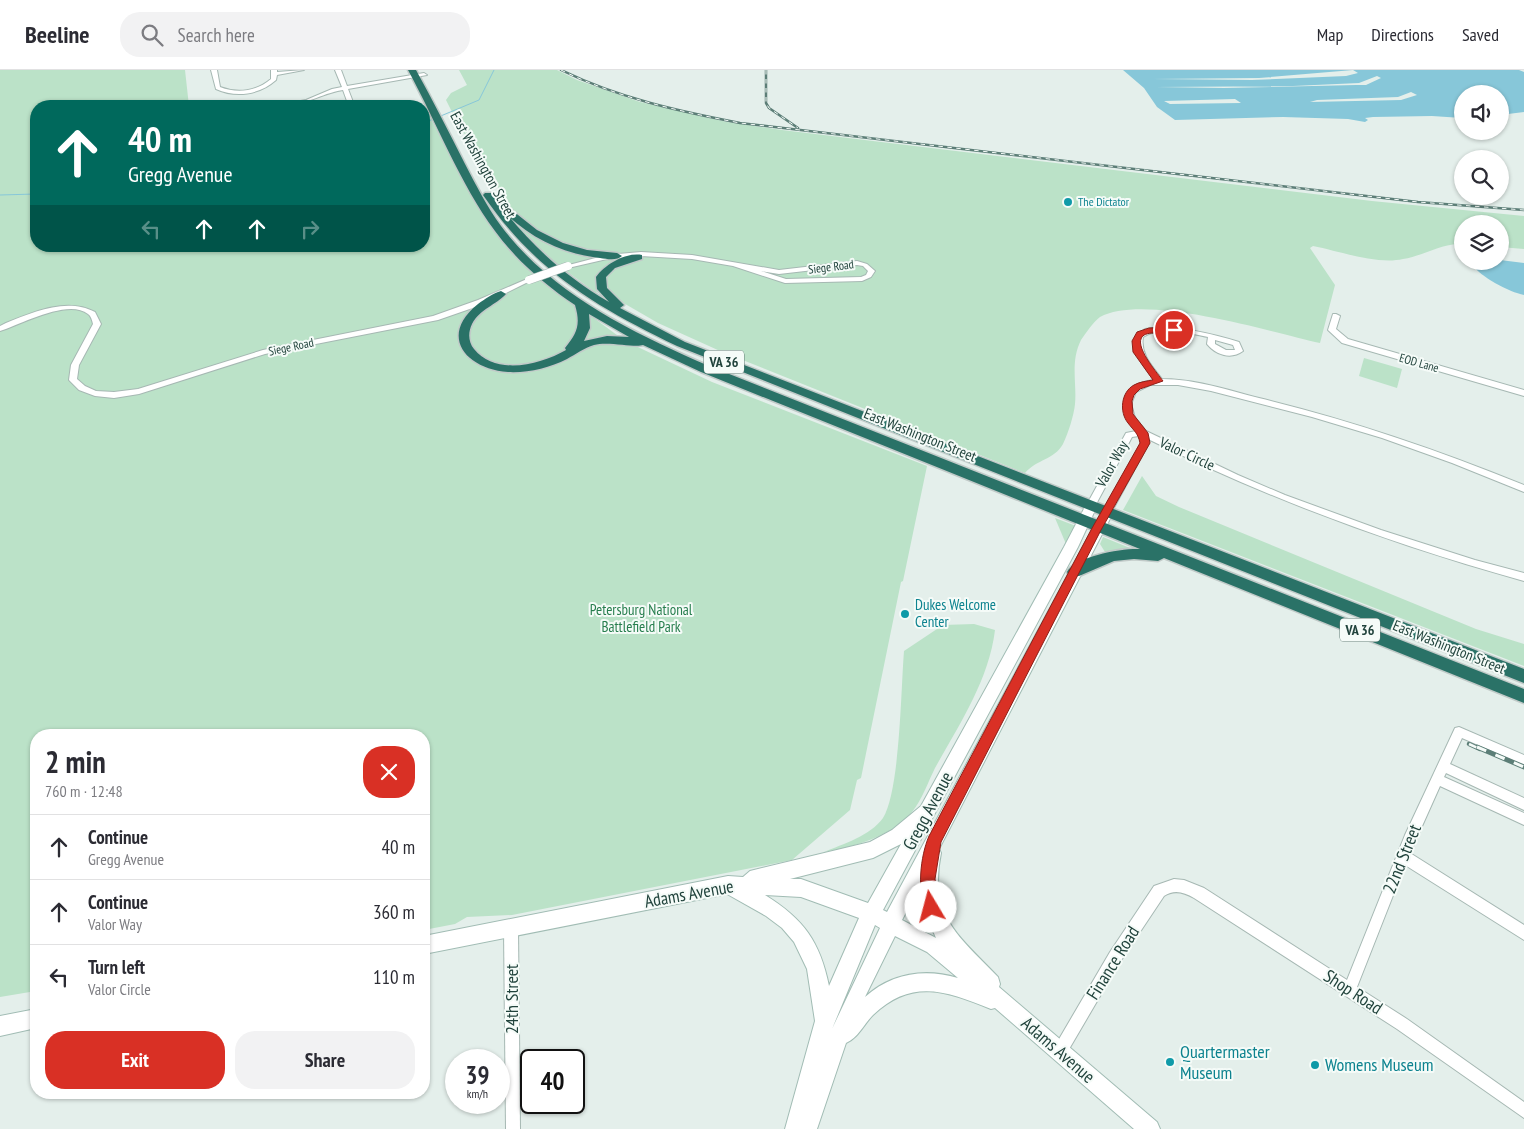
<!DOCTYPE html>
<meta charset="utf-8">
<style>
:root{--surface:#fff;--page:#f2f2f3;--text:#2b2b33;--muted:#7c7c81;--line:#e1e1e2;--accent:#d93025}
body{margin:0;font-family:"PT Sans Narrow",sans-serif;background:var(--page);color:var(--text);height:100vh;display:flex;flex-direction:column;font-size:19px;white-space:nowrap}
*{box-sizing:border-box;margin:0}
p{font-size:16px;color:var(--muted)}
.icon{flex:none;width:28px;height:28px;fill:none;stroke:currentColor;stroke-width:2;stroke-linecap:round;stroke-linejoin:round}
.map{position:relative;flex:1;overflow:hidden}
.panel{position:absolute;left:30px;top:659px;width:400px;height:370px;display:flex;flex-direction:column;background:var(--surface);border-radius:20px;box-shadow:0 1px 4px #0004}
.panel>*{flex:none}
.banner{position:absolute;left:30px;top:30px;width:400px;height:152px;border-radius:20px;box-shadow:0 1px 4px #0004;background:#00695c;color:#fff;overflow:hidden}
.controls{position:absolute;left:1454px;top:15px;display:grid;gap:10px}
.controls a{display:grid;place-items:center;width:55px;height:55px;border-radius:50%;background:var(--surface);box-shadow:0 1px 4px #0004;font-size:25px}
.speed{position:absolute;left:445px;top:979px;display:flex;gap:10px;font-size:25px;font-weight:700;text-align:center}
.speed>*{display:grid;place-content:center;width:65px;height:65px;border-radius:50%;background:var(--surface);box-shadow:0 1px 4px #0004;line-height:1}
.speed small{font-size:12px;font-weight:400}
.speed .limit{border:2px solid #111;border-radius:8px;background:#fff;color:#111}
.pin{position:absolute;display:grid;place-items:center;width:42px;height:42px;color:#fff;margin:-21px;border:2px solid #fff;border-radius:50%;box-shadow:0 1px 5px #0007}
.me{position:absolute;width:55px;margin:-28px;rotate:352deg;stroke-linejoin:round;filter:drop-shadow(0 0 4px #0008)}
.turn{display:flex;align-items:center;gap:18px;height:105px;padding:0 15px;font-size:22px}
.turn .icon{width:65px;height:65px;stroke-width:2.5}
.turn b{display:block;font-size:35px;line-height:42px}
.lanes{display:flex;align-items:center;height:48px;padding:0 15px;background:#0003;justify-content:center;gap:25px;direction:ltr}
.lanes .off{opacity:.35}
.round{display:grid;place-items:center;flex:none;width:52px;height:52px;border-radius:20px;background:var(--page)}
.summary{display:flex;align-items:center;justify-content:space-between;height:85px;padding:0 15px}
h1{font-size:30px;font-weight:700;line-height:38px}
.action{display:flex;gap:10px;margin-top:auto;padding:10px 15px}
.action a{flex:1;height:58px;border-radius:20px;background:var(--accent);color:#fff;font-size:20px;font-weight:700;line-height:58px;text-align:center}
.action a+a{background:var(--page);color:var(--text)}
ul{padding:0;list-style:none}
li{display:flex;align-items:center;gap:15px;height:65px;padding:0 15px;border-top:1px solid var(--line)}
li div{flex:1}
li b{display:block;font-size:19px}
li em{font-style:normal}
header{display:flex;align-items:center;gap:30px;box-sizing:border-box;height:70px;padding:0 25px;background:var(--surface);border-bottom:1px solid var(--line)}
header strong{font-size:24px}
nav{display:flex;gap:28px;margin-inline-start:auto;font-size:18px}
.search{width:350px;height:45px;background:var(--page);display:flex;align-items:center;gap:12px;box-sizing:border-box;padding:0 18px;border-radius:20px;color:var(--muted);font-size:19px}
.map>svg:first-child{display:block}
.green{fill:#bbe2c8}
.water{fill:#87c7d9;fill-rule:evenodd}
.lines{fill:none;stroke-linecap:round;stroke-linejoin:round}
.stream{stroke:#87c7d9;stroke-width:1}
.street-casing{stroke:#a6b8b3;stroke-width:2}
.secondary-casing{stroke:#a1bcb4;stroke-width:2}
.highway-casing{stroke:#c1cac8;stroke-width:3}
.street{fill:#fff;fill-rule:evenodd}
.secondary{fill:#fff;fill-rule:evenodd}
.highway{fill:#2a7267;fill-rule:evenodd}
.rail-far2-casing{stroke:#5c7e77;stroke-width:2.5}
.rail-far1-casing{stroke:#5c7e77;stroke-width:4.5}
.rail-casing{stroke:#5c7e77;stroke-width:5}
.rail-far2{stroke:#f5fbf8;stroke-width:1;stroke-dasharray:4.5;stroke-linecap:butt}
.rail-far1{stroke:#f5fbf8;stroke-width:2.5;stroke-dasharray:8;stroke-linecap:butt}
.rail{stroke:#f5fbf8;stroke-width:3;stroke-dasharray:10;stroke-linecap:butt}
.street-bridge-casing{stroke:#a6b8b3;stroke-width:9;stroke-linecap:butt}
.street-bridge{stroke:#fff;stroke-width:8}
.route{fill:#d93025;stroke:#8d1f18}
.culture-dot{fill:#0f9aa8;stroke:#f5fbf8;stroke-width:2}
.labels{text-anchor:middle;stroke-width:4;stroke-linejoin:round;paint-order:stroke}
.far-culture-label{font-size:12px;fill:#0d838f;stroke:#f5fbf8;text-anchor:start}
.far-street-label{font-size:12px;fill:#21433c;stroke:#f5fbf8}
.shield{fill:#f5fbf8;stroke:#617a74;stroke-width:1}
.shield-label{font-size:14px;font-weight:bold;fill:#21433c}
.street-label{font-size:15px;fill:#21433c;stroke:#f5fbf8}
.culture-label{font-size:15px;fill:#0d838f;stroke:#f5fbf8;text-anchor:start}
.park-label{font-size:15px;fill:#277e4e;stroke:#f5fbf8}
.near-street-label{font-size:18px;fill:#21433c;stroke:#f5fbf8}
.near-culture-label{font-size:18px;fill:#0d838f;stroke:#f5fbf8;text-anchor:start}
</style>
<header>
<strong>Beeline</strong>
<div class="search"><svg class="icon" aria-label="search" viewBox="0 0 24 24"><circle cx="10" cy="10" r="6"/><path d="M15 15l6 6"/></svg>Search here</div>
<nav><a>Map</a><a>Directions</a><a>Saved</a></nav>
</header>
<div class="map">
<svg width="1524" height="1059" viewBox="0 0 1524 1059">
<rect width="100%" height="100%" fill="#e4efeb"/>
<g class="green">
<polygon points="0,0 185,0 189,36 36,36 36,176 424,176 424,40 426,40 476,133 504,175 533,203 625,271 712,312 927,396 903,511 901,512 861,708 857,710 850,740 792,790 512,845 467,847 455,854 424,860 424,665 36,665 36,921 0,927"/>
<path d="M459,0h98l20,10 63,22 87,20 55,8 590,71 152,15v33l-24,-2v-23h-38v20c-20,-1 -39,12 -59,15 -26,6 -64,-8 -90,-13l-3,2 25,37 -15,58c-50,-11 -175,-50 -220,-26 -6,4 -15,17 -19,23 -11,22 -4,43 -6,64 -1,11 -7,30 -12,40 -9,16 -26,15 -38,29l-305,-122 -62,-28 -57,-33 -2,3 -4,-1 -41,-30 -42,-40 4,-6 -59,-94 -11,-22 5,-7 16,-8z"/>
<polygon points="1364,288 1402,299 1397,318 1359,306"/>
<polygon points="1142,406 1156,426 1179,437 1476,559 1524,574 1524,596 1123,440"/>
<polygon points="1055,448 1076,456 1066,474"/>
<polygon points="1103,467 1130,478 1105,482 1100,474"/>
<path d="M974,554l21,6c-6,50 -36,95 -60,138 -7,14 -13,32 -23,44 -21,25 -59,35 -88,40 19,-8 46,-16 59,-34 17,-27 18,-130 21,-167l39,-26z"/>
</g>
<g class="water">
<path d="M1123,0h396l5,2v40l-24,3v-21h-38v24l-30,-2 -59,1 -8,1 3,2 -3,2 -17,-3 -65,-2 -108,3 -18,-13 -13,-19zM1353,0l5,3 -12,3 -94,4 -99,-1 106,-1zM1377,6l4,2 -15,7h-10l-132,3 -68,-1 137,-1 66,-3zM1411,22l6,3 -16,5 -91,2 7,-2 81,-3zM1235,29l6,4 -71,1 -6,-3z"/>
<path d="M1500,190l24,3v32c-15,-3 -44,-18 -52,-31l1,-3z"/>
</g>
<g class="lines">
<g class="stream">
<polyline points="424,53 479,30 494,0"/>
<polyline points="0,125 36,124"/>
</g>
<defs>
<g id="street">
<path d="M211,0h6l3,17c18,7 37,4 51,-8v-9h6v2l27,-2 -27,5 -1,5c-17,15 -40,18 -60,9z"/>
<path d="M335,0h6l6,16 77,-13 3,2 -79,14 5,13 -8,4h-7l9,-5 -4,-11c-25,4 -40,18 -68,16l31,-6 26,-11 10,-2z"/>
<path d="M641,182l51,3 87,15 78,-9 10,3 8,7 -4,6 -9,4 -77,2 -52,-17 -41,-7 -51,-3 -34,3 -39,9 -3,-2 42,-11zM857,195l6,1 5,5 -2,4 -5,2 -75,2 -25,-8 18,3z"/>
<path d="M527,209l5,1 -48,24 -46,16 -173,34 -126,40 -25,4 -19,-2 -16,-6 -10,-10 2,-15 22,-41c-1,-4 -2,-8 -5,-10 -20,-16 -68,11 -88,17v-5l6,-3c27,-11 61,-26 89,-11l6,12 -22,41 -2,14 8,7 11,5 18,1 24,-3 125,-39 170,-34 45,-16z"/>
<polygon points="1333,244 1336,244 1340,246 1336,259 1348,269 1524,320 1524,326 1342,273 1328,260"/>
<path d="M1161,257c27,1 52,7 78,15l4,9c-12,9 -27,4 -36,-7l1,-7c-20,-4 -47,-12 -65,0 -3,17 9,29 19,42 33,0 66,11 97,19 91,22 179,52 265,87v7l-72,-29 -70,-25 -70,-21 -101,-26 -33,-6h-28l-14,7 -4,10v5l3,11 11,13 92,44 47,20 96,35 94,30 49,13v8c-130,-36 -255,-82 -376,-142l1,4 -39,72h-6l-2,-2 39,-70 -2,-7 -7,1 -38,71h-6l-2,-2 40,-73 10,-2c-21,-24 -15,-47 18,-51 -10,-14 -22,-26 -18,-44l9,-7zM1215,270l18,5 2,5h-9l-11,-6z"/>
<path d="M1459,657l65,28v10l-62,-27 -12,26 74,34v12l-78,-37 -2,4 80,36v12l-84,-39 -30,67 114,72v15l-119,-75 -48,122 50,32 117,83v16l-127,-89 -203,-131c-10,-6 -20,-9 -30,-2l-44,66 -55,94 -5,2 -5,-2 -2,-5 2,-5 55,-94 44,-66 20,-7 10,1 20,8 143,92 58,-145 50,-107z"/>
<polygon points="511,852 516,854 518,859 520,1059 506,1059 504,859 506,854"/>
</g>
<g id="secondary">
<path d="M1091,431l6,5 -19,41 -195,363 4,2 214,-399 2,-3h8l2,3 -174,336 2,4c-13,63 18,83 57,124l2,7 -1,3 158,135 3,7h-26l-139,-121 -4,1c-45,-18 -79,-31 -118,6 -9,9 -15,23 -27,28l-29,86h-32l30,-108 -8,-52 -13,-27 -12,-14 -16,-12 -39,-22 -303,60v-18l304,-60 15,1 7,-6 120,-29 22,-12 29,-24 143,-259 23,-44zM901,774l-33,59 -67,-24h-11l83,-21zM920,815l5,27 11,26 -34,-18zM765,825l36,2 58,21 -30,68c-9,-44 -25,-67 -64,-91zM875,855l5,3 -48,101zM895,866l32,16 31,26c-33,-10 -67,-5 -93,19z"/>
<polygon points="36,939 36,958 0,966 0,946"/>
</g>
<g id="highway">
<path d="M408,0h8c17,31 33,62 49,94 11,21 22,43 36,62 51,68 132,107 208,140l815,323v14l-360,-145 -6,3 -24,-2 -20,2 -35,15h-10l-2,-4c8,-16 56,-24 73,-23l-439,-177 -58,-27c-8,3 -35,-4 -49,0 -10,3 -18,9 -27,14 -18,9 -39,14 -59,13 -42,-3 -70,-36 -30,-68 7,-5 15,-11 23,-13l5,3c-10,11 -26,15 -34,30 -4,8 -4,18 2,25 22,27 66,16 92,1l-1,-2c12,-15 16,-23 10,-43 -30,-20 -59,-45 -80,-74 -35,-47 -59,-110 -87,-161zM589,244l40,23 -22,-1 -23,5 6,-13z"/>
<path d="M485,123h6c32,45 70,81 118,109l-12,-13 -1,-12c9,-12 29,-25 46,-22v4l-27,9 -9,9 1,11 17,17 -4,3 65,34 839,327v14l-847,-337c-81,-39 -142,-75 -194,-151z"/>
<path d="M507,141h6l24,19 26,13 24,7 30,3 5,3c-5,5 -15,3 -22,2 -36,-4 -67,-19 -93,-43z"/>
</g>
</defs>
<use href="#street" class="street-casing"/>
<use href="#secondary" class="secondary-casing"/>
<use href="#highway" class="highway-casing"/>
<use href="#street" class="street"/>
<use href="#secondary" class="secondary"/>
<use href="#highway" class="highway"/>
<defs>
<g id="rail-far2">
<path d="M561,0c57,28 117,41 179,53l678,79 106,8"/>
<polyline points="766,0 766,33 769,38 798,58"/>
</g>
<polyline id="rail-far1" points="1469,674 1480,679"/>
<polyline id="rail" points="1477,677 1524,697"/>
</defs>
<use href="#rail-far2" class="rail-far2-casing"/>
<use href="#rail-far1" class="rail-far1-casing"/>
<use href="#rail" class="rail-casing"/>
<use href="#rail-far2" class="rail-far2"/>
<use href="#rail-far1" class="rail-far1"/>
<use href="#rail" class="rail"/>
<defs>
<polyline id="street-bridge" points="529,210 568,196"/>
</defs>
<use href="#street-bridge" class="street-bridge-casing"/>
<use href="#street-bridge" class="street-bridge"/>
</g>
<path class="route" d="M1149,258l25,-1 4,3c-6,4 -16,2 -24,3 -32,0 2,38 9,48l-23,8 -6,6 -2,6 1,13 15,19 2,10 -49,87 -160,312 -6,37 4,28 -2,5 -6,2 -5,-2c-9,-21 -6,-55 3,-76l162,-306 49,-87c-2,-10 -6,-12 -12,-20 -9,-11 -7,-31 6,-38 5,-3 13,-4 19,-5l-20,-28 -1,-11 5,-9z"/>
<g class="culture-dot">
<circle cx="1068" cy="132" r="5"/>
<circle cx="905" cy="544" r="5"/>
<circle cx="1170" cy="992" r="5"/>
<circle cx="1315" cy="995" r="5"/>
</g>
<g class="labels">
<g class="far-culture-label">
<text x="1078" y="136">The Dictator</text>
</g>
<g class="far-street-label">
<text transform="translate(831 197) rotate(-7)" y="4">Siege Road</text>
<text transform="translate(291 277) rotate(-12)" y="4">Siege Road</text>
<text transform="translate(1419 293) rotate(16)" y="4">EOD Lane</text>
</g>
<g class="shield">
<rect x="704" y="280.5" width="40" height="23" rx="4"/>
<rect x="1340" y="548.5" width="40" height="23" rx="4"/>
</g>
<g class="shield-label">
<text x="724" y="297">VA 36</text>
<text x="1360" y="565">VA 36</text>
</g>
<g class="street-label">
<text transform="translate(483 95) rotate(61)" y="5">East Washington Street</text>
<text transform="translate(920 365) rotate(22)" y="5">East Washington Street</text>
<text transform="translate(1187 384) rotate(25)" y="5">Valor Circle</text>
<text transform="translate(1112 394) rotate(-61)" y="5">Valor Way</text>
<text transform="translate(1449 577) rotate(22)" y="5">East Washington Street</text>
</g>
<g class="culture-label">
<text x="915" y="540">Dukes Welcome<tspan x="915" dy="17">Center</tspan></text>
</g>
<g class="park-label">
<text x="641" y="545">Petersburg National<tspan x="641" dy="17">Battlefield Park</tspan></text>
</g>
<g class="near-street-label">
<text transform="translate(928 741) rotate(-62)" y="6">Gregg Avenue</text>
<text transform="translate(1402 789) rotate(-68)" y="6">22nd Street</text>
<text transform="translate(689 824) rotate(-10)" y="6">Adams Avenue</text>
<text transform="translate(1113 893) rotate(-58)" y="6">Finance Road</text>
<text transform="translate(1353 922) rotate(33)" y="6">Shop Road</text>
<text transform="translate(512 929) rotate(-90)" y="6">24th Street</text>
<text transform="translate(1058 980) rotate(41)" y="6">Adams Avenue</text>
</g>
<g class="near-culture-label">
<text x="1180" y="988">Quartermaster<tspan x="1180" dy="21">Museum</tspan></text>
<text x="1325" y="1001">Womens Museum</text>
</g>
</g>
</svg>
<div class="controls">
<a><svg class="icon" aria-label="sound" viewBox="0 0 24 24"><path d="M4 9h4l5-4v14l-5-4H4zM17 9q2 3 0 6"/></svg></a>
<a><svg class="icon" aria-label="search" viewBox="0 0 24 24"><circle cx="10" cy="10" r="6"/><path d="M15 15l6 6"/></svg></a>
<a><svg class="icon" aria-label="layers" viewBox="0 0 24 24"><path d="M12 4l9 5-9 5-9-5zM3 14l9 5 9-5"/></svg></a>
</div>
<div class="speed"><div>39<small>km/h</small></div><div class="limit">40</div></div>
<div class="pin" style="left:1174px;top:260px;background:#d93025"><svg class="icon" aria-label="arrive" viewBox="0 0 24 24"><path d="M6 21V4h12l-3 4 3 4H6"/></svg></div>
<svg class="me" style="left:931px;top:837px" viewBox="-20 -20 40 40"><circle r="19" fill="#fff"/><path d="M0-13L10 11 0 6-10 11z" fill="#d93025"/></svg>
<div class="banner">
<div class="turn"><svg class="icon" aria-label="ahead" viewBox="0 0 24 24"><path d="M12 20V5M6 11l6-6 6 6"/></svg><div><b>40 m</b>Gregg Avenue</div></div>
<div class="lanes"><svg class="icon off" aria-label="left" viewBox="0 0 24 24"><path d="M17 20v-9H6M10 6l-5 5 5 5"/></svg><svg class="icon" aria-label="ahead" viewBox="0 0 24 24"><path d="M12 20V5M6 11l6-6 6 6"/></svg><svg class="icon" aria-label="ahead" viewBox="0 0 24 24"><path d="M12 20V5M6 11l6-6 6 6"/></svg><svg class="icon off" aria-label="right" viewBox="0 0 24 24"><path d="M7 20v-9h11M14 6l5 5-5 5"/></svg></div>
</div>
<section class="panel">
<div class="summary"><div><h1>2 min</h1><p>760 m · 12:48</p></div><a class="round" style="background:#d93025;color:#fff"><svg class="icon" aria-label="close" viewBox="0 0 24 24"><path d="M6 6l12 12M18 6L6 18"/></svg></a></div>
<ul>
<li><svg class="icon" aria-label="ahead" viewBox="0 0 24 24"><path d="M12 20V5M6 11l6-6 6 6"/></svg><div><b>Continue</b><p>Gregg Avenue</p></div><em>40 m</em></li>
<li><svg class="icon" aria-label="ahead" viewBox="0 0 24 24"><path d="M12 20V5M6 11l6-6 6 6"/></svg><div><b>Continue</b><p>Valor Way</p></div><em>360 m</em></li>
<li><svg class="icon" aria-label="left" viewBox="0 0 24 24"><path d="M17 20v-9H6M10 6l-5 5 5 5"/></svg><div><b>Turn left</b><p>Valor Circle</p></div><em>110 m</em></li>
</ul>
<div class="action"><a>Exit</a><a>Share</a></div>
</section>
</div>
